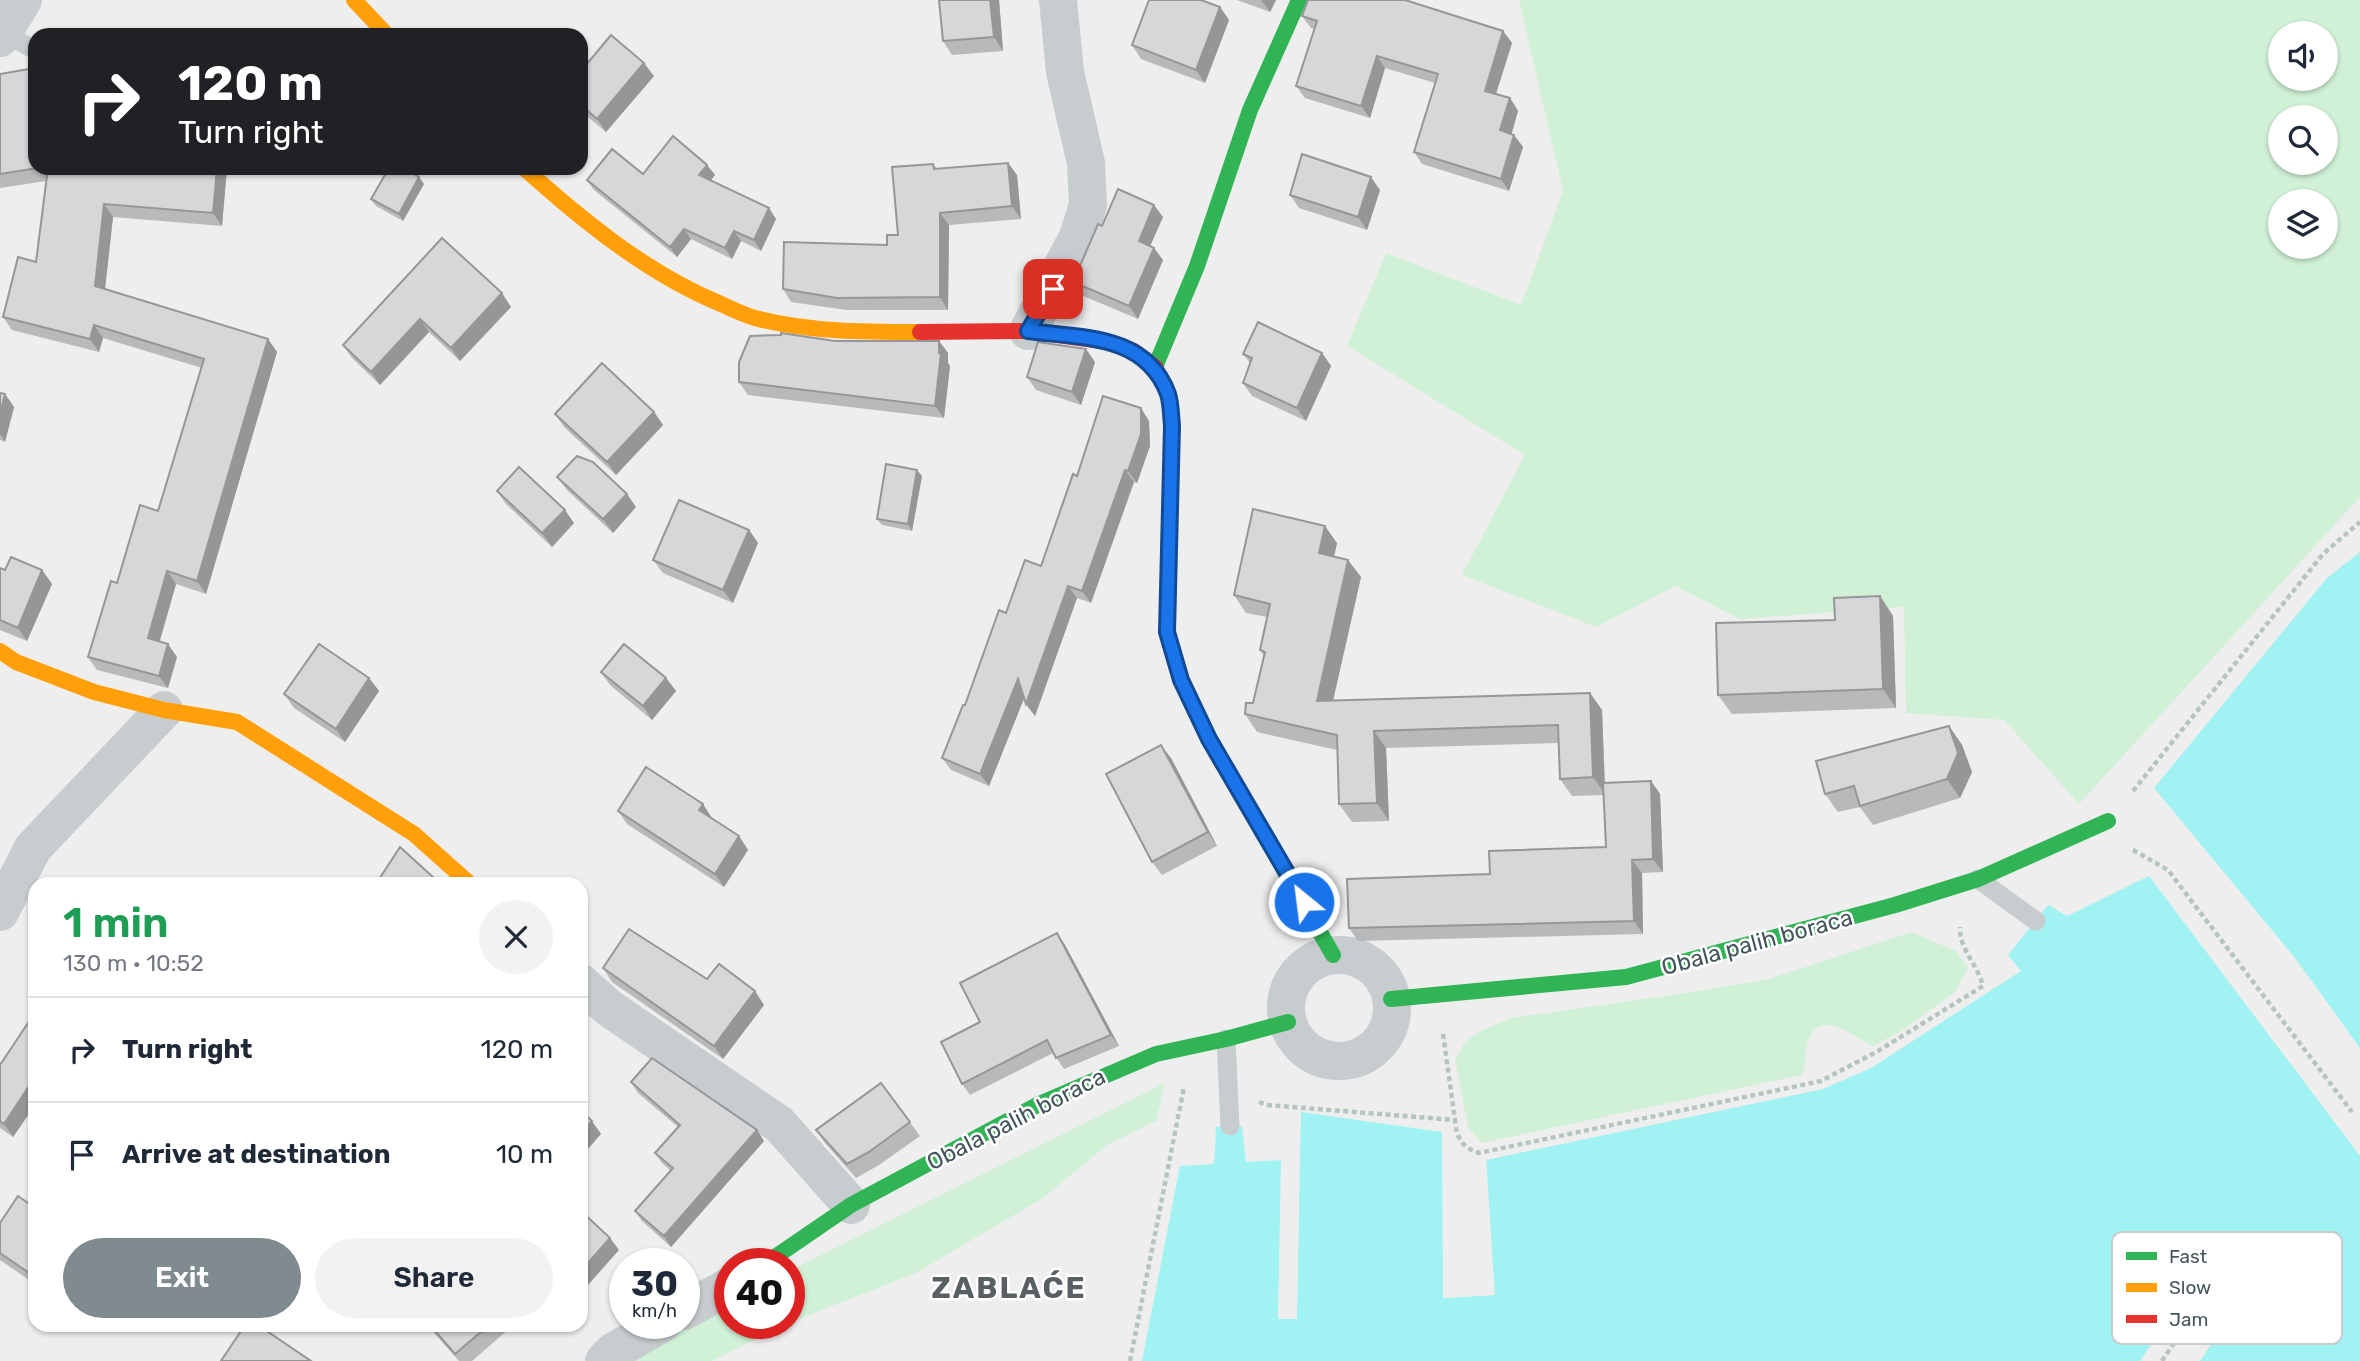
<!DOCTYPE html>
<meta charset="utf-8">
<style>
:root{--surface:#fff;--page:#f2f2f3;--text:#1f2937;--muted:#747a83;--line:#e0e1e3;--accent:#808b8f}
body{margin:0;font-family:Rubik,sans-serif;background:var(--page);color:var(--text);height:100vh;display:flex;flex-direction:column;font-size:26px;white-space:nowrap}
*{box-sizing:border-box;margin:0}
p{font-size:23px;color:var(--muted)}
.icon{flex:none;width:38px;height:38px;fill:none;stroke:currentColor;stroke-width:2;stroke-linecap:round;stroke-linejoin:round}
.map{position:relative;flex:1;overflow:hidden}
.side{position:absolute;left:28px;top:877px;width:560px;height:455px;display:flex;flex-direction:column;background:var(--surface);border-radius:21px;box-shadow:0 2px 5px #0004}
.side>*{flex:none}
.top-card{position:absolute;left:28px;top:28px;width:560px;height:147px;border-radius:21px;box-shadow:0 2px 5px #0004;background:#202124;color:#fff;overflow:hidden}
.controls{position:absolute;left:2268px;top:21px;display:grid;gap:14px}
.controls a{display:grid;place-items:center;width:70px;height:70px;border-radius:50%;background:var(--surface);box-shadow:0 2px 5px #0004;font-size:35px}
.speed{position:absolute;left:609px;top:1248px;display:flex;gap:14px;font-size:35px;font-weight:700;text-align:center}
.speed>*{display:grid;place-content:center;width:91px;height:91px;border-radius:50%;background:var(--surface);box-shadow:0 2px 5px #0004;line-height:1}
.speed small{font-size:18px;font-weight:400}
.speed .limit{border:10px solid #d22;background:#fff;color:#111}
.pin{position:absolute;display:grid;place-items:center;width:60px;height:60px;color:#fff;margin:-30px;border-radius:14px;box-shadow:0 4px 10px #0006}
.me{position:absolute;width:77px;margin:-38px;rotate:331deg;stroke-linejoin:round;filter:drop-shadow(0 0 5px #0008)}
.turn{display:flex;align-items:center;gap:24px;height:147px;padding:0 35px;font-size:32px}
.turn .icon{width:91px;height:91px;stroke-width:2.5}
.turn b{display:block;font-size:49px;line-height:60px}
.round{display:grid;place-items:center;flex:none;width:74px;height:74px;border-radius:37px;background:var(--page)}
.summary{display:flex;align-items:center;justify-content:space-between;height:119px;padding:0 35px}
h1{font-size:42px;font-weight:600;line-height:52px;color:#1e9e55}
.button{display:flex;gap:14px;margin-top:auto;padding:14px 35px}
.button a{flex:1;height:80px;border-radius:42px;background:var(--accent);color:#fff;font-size:28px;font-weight:600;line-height:80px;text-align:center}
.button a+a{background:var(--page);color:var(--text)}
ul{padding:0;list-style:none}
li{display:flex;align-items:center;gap:21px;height:105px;padding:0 35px;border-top:2px solid var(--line)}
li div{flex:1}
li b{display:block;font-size:26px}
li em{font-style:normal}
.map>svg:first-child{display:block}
.green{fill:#d0f1d6;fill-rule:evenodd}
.water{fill:#a1f2f2}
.pier{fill:#efeeee}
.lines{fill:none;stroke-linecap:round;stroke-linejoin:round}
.path{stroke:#b5c4bd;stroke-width:4.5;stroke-dasharray:5 3.5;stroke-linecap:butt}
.lane{stroke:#c7ccce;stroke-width:19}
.street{stroke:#c7ccce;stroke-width:38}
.fast{stroke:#30b455;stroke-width:16}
.slow{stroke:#ff9f0a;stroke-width:16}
.jam{stroke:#e5322d;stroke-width:16}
.wall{fill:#b8b9bb}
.shaded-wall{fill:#969698}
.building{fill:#d6d7d9;stroke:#969698;stroke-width:2}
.route-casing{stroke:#114b97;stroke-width:18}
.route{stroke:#1a73e8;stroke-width:12}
.labels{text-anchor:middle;stroke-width:5;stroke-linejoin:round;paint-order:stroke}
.street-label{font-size:23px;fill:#44565c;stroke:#fff}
.district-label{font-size:30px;font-weight:bold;letter-spacing:2px;fill:#596063;stroke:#fff}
.key{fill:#fff;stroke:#c7ccce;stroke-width:2}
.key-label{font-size:19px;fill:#44565c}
</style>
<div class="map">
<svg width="2360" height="1361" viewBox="0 0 2360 1361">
<rect width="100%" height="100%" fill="#efeeee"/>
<g class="green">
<path d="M1519,0h841v497l-281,307 -75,-84 -98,-7 -2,-106 -164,12 -65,-33 -79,41 -134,-52 63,-120 -178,-109 39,-93 135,52 42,-114zM2280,33h46v46h-46zM2280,117h46v46h-46zM2280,201h46v46h-46z"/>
<path d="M1911,932l45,19 12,17 -13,24 -52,38 -30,16c-22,-10 -53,-40 -65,-4 -4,11 -1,23 -7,33l-320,68 -13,-16 -13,-67 10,-18 16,-11 30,-13 168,-24 90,-15z"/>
<polygon points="1165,1083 1156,1121 1107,1145 1043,1198 916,1273 791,1322 712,1361 633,1361 654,1344 730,1302 730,1323 789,1323 789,1271"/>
</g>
<g class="water">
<polygon points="2360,552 2360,1048 2295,958 2154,788 2327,578"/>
<polygon points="2149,876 2360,1156 2360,1361 2200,1361 2233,1312 2207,1262 2140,1361 1142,1361 1180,1166 1214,1164 1216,1127 1242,1126 1246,1162 1300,1159 1301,1112 1442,1132 1443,1298 1494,1295 1486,1160 1823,1089 1871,1068 2021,971 2008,955 2048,905 2067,916"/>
</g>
<g class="pier">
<polygon points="1281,1159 1300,1159 1297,1319 1278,1319"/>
<polygon points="1486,1160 1495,1295 1443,1298 1443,1170 1446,1169 1447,1295 1491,1291 1482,1161"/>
</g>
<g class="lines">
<g class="path">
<polyline points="2133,791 2323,554 2360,522"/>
<polyline points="2133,850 2168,870 2352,1112"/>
<polyline points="1443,1034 1455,1120"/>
<path d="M1259,1102l8,3 188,15c1,17 7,28 24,33l342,-72 57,-30 105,-65c-5,-21 -24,-37 -23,-59"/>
<polyline points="1130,1361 1184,1087"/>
<polyline points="2162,1361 2190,1319"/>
</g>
<g class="lane">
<polyline points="4,33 35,50"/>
<polyline points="1978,879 2036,921"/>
<polyline points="1226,1039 1230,1126"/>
</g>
<g class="street">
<polyline points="0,38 23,0"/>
<polyline points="1028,331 1078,237 1088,205 1086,163 1065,72 1058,0"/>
<polyline points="0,912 33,848 164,710"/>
<circle cx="1339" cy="1008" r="53"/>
<polyline points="581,983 609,1008 779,1124 851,1205"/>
<polyline points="684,1311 730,1286"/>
<polyline points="604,1361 614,1351 663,1323"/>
</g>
<g class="fast">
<polyline points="1155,367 1197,266 1250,110 1299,0"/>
<polyline points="1168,575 1167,632 1181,680 1209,739 1333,955"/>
<polyline points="1391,999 1626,977 1895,905 1978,879 2108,821"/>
<polyline points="765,1264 851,1205 1039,1104 1156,1054 1226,1039 1288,1022"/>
</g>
<g class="slow">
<polyline points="354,0 387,35"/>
<path d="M524,168c59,53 124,106 197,136 11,5 23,11 34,14 54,14 110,14 165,14"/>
<polyline points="0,651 16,662 94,692 164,710 237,722 414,834 470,884"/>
</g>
<polyline class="jam" points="920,332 1028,331 1109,342 1134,351 1155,367 1169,396 1172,426 1168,575"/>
</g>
<g class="wall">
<polygon points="999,0 1003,51 952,55 943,41"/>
<polygon points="1237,0 1276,0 1270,12"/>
<polygon points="1308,0 1407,0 1503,31 1512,43 1496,94 1510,98 1518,111 1511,134 1514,135 1523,147 1509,191 1422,164 1414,152 1435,83 1385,68 1370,118 1305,98 1296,86 1314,29 1311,28 1302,16"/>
<polygon points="1220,7 1229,20 1205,83 1141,59 1132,45"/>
<polygon points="581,71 654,76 606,132 581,111"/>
<polygon points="0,74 35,168 227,168 222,226 113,217 105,289 268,339 277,352 206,594 176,584 159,642 177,657 168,688 97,670 88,657 117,583 158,511 202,368 103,338 99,352 12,330 3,317 36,262 46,181 0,188"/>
<polygon points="1008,163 1017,175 1021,219 949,225 948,310 846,310 791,302 783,289 887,245 898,235 933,164 937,169"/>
<polygon points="707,165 715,175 711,180 776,219 761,251 741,241 732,259 691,239 677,257 594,190 587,180 643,174"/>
<polygon points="419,177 424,184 403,221 376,206 371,199"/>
<polygon points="1380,190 1367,230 1299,208 1290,195"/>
<polygon points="1163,217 1150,246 1163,260 1138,319 1081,295 1073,282 1102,226"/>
<polygon points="442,238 511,307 460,361 429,332 380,385 352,358 343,345"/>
<polygon points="835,341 939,341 948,353 948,363 950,366 944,418 748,395 739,382"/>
<polygon points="1322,353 1331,366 1306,421 1252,396 1243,383 1250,363 1243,354"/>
<polygon points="1095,362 1081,405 1036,390 1027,377"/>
<polygon points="0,393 5,394 14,407 5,442 0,440"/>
<polygon points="654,412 663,425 616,475 564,427 555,414"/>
<polygon points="1149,421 1150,446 1137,483 1134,482 1091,603 1077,598 1035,716 1026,704 1024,698 989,786 951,770 942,758 1006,613 1041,566 1077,476"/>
<polygon points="922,476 912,531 882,525 877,519"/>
<polygon points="557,477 636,507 613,533 567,490"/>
<polygon points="497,491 574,523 552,547 506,504"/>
<polygon points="749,530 758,543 733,603 663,573 653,560"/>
<polygon points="1337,543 1334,556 1361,577 1333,701 1590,693 1602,710 1605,783 1651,781 1660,794 1663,872 1642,873 1643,934 1358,941 1349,928 1490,874 1606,847 1604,795 1572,796 1560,779 1559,743 1386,748 1389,821 1352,822 1339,804 1337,750 1257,732 1245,714 1253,703 1264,656 1260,650 1267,617 1246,613 1234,595"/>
<polygon points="0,568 5,570 42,570 52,584 27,641 0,630"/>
<polygon points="1880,596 1893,616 1896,708 1732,714 1718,695"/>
<polygon points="601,672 666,678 676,691 652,720 610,685"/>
<polygon points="369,678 379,691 345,742 294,708 284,694"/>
<polygon points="1949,726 1962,745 1972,772 1960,798 1873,825 1860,807 1838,812 1825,794"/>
<polygon points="1171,758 1217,846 1162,875 1152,862"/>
<polygon points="618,811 712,818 711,819 739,836 748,850 724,887 627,824"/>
<polygon points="1065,945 1119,1046 1064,1069 1053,1053 970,1095 962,1084 980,1022"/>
<polygon points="603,968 707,979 764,1005 723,1059 612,982"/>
<polygon points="35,1020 35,1105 13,1137 0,1128 0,1065"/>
<polygon points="631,1082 757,1130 764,1141 671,1247 642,1221 635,1211 671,1171 662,1163 655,1153 678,1127 638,1093"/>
<polygon points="881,1083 920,1136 879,1165 856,1178 825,1143 816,1130"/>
<polygon points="35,1208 35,1284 0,1260 0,1223"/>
<polygon points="429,1325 506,1325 509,1329 472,1361 459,1361 435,1334"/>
</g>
<g class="shaded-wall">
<polygon points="990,0 999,0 1003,51 994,37"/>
<polygon points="1261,0 1276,0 1270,12"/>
<polygon points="1220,7 1229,20 1205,83 1196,70"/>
<polygon points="1503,31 1512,43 1493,103 1485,91"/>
<polygon points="1377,56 1385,68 1370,118 1361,106"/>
<polygon points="644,63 654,76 606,132 597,119"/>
<polygon points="1510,98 1518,111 1509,143 1500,130"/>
<polygon points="1514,135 1523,147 1509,191 1501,179"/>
<polygon points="1008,163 1017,175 1021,219 1012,206"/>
<polygon points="707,165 715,175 707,185 699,175"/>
<polygon points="217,168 227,168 222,226 213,213"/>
<polygon points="419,177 424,184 403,221 399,214"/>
<polygon points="1371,177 1380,190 1367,230 1358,217"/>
<polygon points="104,204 113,217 104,298 95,286"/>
<polygon points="1154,205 1163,217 1147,253 1139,241"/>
<polygon points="769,208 776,219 761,251 754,240"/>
<polygon points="940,213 949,225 948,310 940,297"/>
<polygon points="684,229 691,239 677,257 670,247"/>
<polygon points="734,231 741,241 732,259 725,248"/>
<polygon points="1154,248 1163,260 1138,319 1129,306"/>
<polygon points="502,293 511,307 460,361 451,348"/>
<polygon points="420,319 429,332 380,385 371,372"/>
<polygon points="94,325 103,338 99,352 90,339"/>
<polygon points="268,339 277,352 206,594 197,581"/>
<polygon points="939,341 948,353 948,363 950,366 944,418 935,406"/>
<polygon points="1086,349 1095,362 1081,405 1072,392"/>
<polygon points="1322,353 1331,366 1306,421 1297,408"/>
<polygon points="5,394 14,407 5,442 0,434 0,413"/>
<polygon points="1141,408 1149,421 1150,446 1137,483 1128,471"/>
<polygon points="654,412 663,425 616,475 607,462"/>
<polygon points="917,470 922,476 912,531 908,524"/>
<polygon points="1125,470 1134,482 1091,603 1082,591"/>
<polygon points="627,494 636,507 613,533 603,519"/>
<polygon points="565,510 574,523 552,547 542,533"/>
<polygon points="1325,526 1337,543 1331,570 1319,553"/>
<polygon points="749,530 758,543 733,603 723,590"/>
<polygon points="1348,560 1361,577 1329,718 1317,701"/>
<polygon points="42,570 52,584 27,641 18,628"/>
<polygon points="167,571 176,584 157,651 148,638"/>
<polygon points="1068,586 1077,598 1035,716 1026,704"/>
<polygon points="1880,596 1893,616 1896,708 1883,689"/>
<polygon points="168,644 177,657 168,688 159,676"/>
<polygon points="369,678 379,691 345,742 336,729"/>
<polygon points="666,678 676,691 652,720 643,706"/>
<polygon points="1018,679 1027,691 989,786 980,774"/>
<polygon points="1590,693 1602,710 1605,794 1593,777"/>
<polygon points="1949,726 1962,745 1972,772 1960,798 1947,779"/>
<polygon points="1374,731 1386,748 1389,821 1377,803"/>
<polygon points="1161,745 1171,758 1217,846 1208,832"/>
<polygon points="1651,781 1660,794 1663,872 1653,859"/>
<polygon points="703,804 712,818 708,824 699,810"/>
<polygon points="739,836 748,850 724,887 715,874"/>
<polygon points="1632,860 1642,873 1643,934 1634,921"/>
<polygon points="1057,933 1065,945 1119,1046 1111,1035"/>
<polygon points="755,991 764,1005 723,1059 714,1046"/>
<polygon points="33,1080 35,1082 35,1105 13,1137 4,1124"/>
<polygon points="592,1121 601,1134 581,1157 581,1134"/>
<polygon points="757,1130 764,1141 671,1247 664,1236"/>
<polygon points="610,1238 619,1250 581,1293 581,1271"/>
</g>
<g class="building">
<polygon points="939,0 990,0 994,37 943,41"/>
<polygon points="1149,0 1201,0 1220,7 1196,70 1132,45"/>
<polygon points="1308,0 1405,0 1503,31 1485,91 1510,98 1500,130 1514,135 1501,179 1414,152 1438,74 1377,56 1361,106 1296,86 1317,21 1302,16"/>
<polygon points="611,35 644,63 597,119 581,105 581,71"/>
<polygon points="35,68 35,168 38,168 0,174 0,74"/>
<polygon points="673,136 707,165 699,175 769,208 754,240 734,231 725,248 684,229 670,247 587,180 612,149 643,174"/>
<polygon points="1302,154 1371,177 1358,217 1290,195"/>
<polygon points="1008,163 1012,206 940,213 940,297 837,298 783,289 784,242 887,245 887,235 898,235 892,167 933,164 934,169"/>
<polygon points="48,168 217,168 213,213 104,204 95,286 268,339 197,581 167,571 148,638 168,644 159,676 88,657 111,581 117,583 140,505 158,511 204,359 94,325 90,339 3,317 18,257 36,262"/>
<polygon points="389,168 404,168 419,177 399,214 371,199"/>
<polygon points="1118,189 1154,205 1139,241 1154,248 1129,306 1073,282 1098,224 1102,226"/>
<polygon points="442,238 502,293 451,348 420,319 371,372 343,345"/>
<polygon points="1258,322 1322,353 1297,408 1243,383 1252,358 1243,354"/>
<polygon points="781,333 835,341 939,341 939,353 941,353 935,406 739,382 739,362 750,336 781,335"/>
<polygon points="1038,342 1086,349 1072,392 1027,377"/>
<polygon points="602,363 654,412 607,462 555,414"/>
<polygon points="0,393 5,394 0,413"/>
<polygon points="1103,396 1141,408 1141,434 1128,471 1125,470 1082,591 1068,586 1026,704 1018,679 980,774 942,758 963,705 965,705 999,610 1006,613 1025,560 1041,566 1073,474 1077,476"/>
<polygon points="577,456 593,462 627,494 603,519 557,477"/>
<polygon points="886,464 917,470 908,524 877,519"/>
<polygon points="519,467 565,510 542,533 497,491"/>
<polygon points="679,500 749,530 723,590 653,560"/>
<polygon points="1253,509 1325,526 1319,553 1348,560 1317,701 1590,693 1593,777 1560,779 1558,725 1374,731 1377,803 1339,804 1337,735 1245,714 1246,703 1253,703 1265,652 1260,650 1270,604 1234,595"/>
<polygon points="11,557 42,570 18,628 0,620 0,568 5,570"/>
<polygon points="1880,596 1883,689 1718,695 1716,623 1835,620 1834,598"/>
<polygon points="319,644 369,678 336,729 284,694"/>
<polygon points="624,644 666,678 643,706 601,672"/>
<polygon points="1949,726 1958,753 1947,779 1860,806 1854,786 1825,794 1816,761"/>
<polygon points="1161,745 1208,832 1152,862 1106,774"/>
<polygon points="646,767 703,804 699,810 739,836 715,874 618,811"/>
<polygon points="1651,781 1653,859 1632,860 1634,921 1349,928 1347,879 1490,874 1489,851 1606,847 1603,783"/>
<polygon points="400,847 434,878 433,880 438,884 376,884"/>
<polygon points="629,929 707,979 719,964 755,991 714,1046 603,968"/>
<polygon points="1057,933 1111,1035 1056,1058 1047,1040 962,1084 941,1042 980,1022 960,983"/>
<polygon points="32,1017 35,1020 35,1081 33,1080 4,1124 0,1121 0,1065"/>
<polygon points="652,1058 757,1130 664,1236 635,1211 673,1168 655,1153 680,1125 631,1082"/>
<polygon points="881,1083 910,1122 869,1152 847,1164 816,1130"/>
<polygon points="581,1111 592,1121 581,1134"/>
<polygon points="18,1196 35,1208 35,1277 0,1253 0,1223"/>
<polygon points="581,1211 610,1238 581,1271"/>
<polygon points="245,1325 258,1325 311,1361 221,1361"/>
<polygon points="430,1325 489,1325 455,1354"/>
</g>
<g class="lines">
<defs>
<path id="route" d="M1053,289l-25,42c54,7 118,3 140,63 3,9 3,22 4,32l-5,206 14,48 28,59 95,163"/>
</defs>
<use href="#route" class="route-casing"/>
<use href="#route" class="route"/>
</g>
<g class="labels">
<g class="street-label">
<text transform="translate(1757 942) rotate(-15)" y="8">Obala palih boraca</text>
<text transform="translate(1016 1119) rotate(-27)" y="8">Obala palih boraca</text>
</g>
<g class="district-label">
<text x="1009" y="1298">ZABLAĆE</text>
</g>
</g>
<rect x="2112" y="1232" width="230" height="112" rx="10" class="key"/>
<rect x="2126" y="1252" width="31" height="8" fill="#30b455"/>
<rect x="2126" y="1283" width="31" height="9" fill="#ff9f0a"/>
<rect x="2126" y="1315" width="31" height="8" fill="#e5322d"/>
<g class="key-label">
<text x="2169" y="1263">Fast</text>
<text x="2169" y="1294">Slow</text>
<text x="2169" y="1326">Jam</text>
</g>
</svg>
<div class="controls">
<a><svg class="icon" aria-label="sound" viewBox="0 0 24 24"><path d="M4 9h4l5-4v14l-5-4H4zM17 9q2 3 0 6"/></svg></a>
<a><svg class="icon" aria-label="search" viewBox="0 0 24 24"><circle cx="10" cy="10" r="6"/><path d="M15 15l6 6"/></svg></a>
<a><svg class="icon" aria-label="layers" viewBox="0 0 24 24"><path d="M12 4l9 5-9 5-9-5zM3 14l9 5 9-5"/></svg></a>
</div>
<div class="speed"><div>30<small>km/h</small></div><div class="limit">40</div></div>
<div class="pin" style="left:1053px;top:289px;background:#d93025"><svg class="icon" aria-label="arrive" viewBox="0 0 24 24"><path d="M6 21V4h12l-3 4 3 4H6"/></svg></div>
<svg class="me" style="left:1304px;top:902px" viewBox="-20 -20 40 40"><circle r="17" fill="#1a73e8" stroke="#fff" stroke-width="3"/><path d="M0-11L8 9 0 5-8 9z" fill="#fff"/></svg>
<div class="top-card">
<div class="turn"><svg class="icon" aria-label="right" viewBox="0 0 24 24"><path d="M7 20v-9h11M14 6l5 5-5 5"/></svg><div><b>120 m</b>Turn right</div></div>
</div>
<section class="side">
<div class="summary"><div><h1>1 min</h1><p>130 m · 10:52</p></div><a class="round"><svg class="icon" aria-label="close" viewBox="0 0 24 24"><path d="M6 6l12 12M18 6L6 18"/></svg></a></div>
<ul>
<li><svg class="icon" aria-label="right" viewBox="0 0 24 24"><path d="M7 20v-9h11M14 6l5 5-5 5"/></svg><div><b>Turn right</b></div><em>120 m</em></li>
<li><svg class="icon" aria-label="arrive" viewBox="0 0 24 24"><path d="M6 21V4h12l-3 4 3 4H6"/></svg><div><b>Arrive at destination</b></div><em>10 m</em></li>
</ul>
<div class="button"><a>Exit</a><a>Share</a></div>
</section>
</div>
